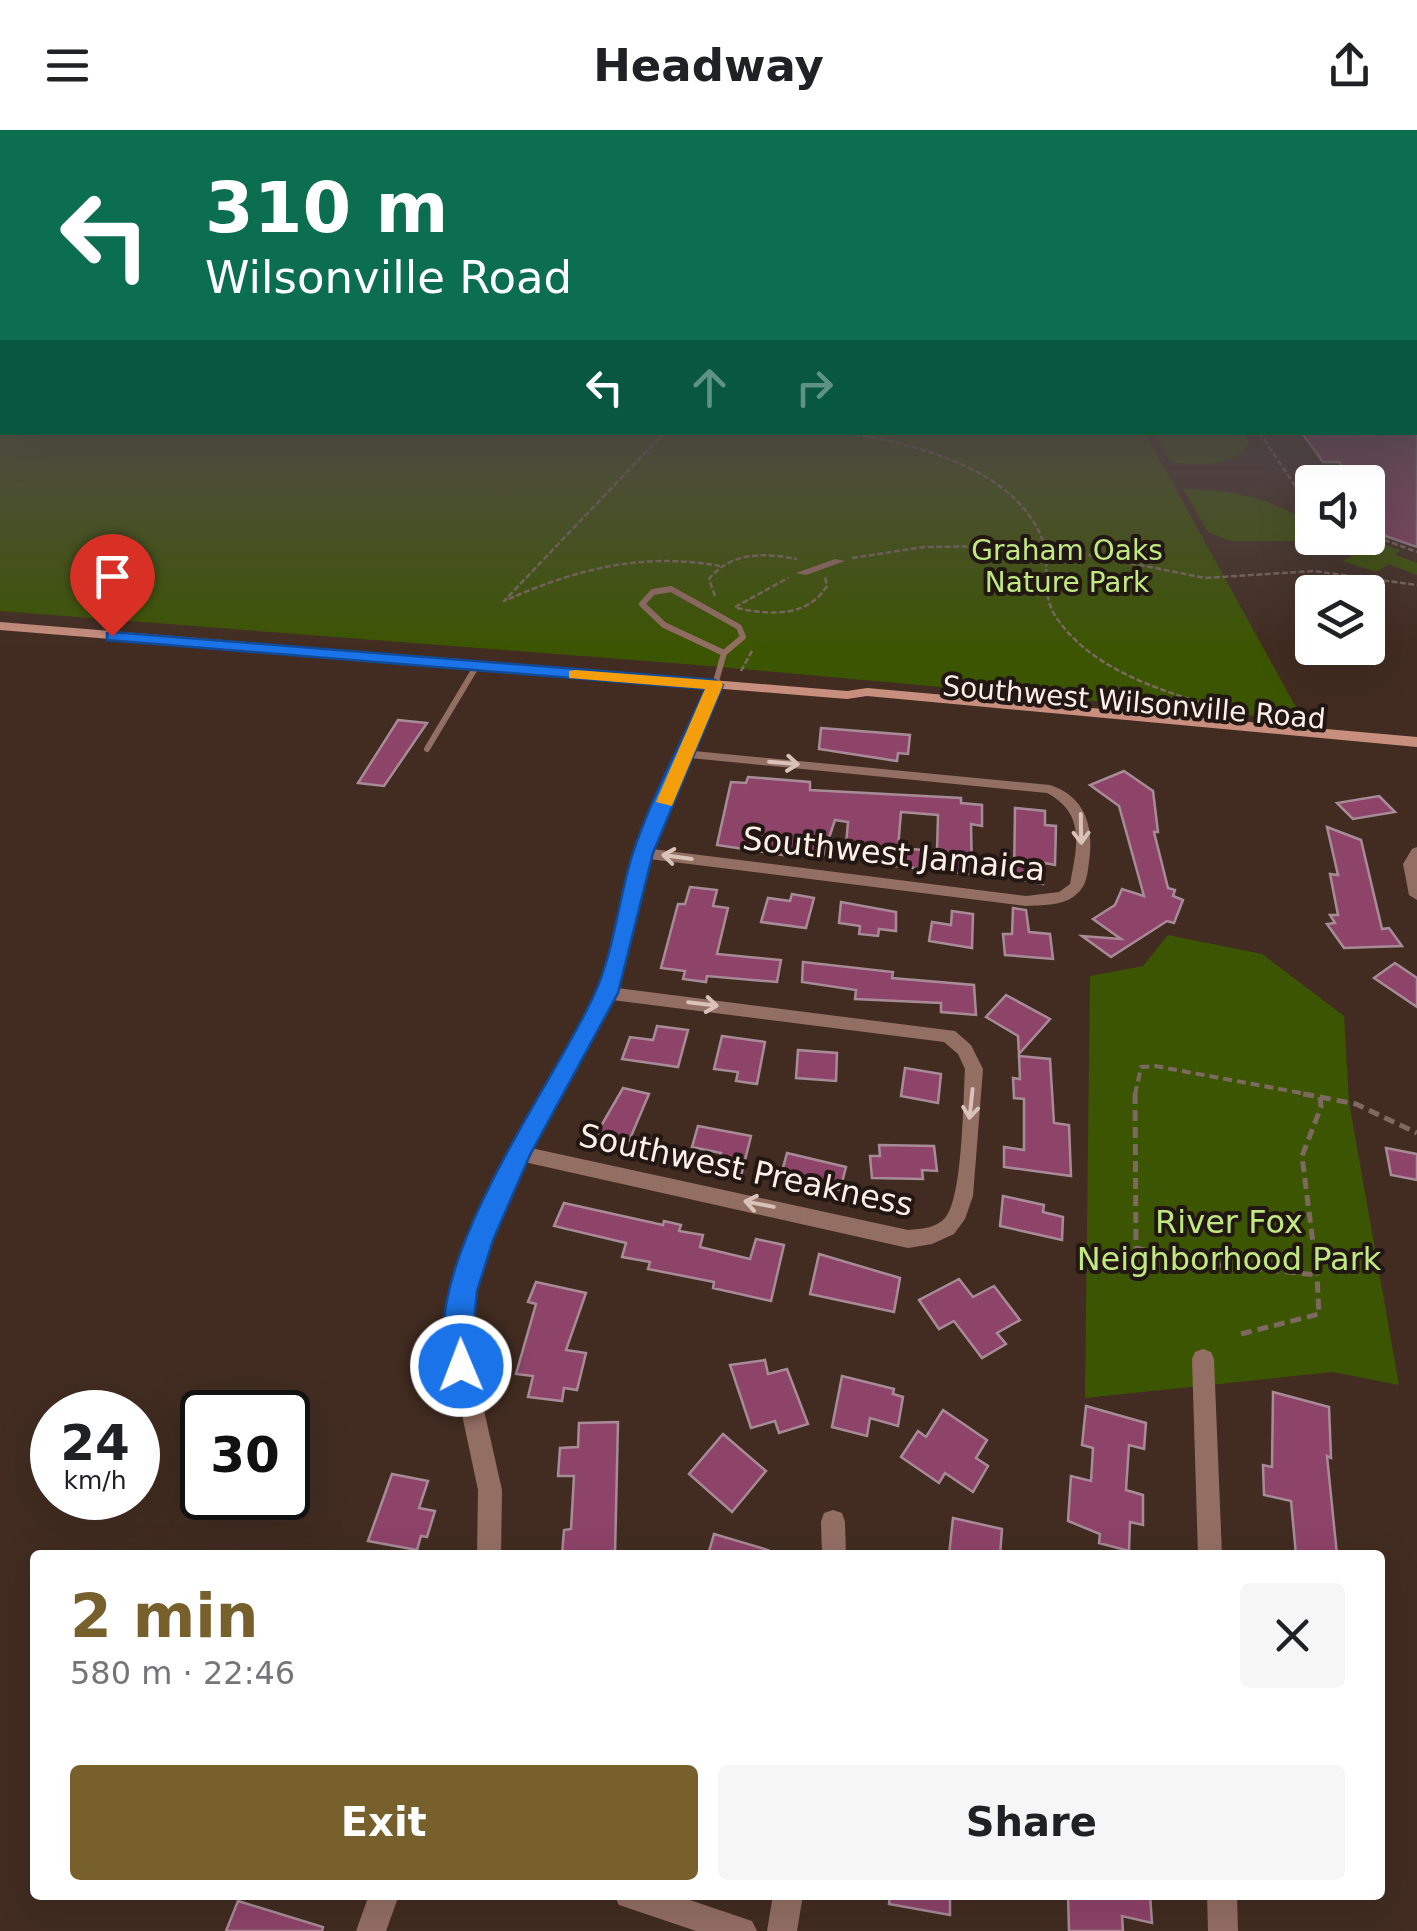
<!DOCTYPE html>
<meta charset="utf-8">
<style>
:root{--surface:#fff;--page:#f6f6f6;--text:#202124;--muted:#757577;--accent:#78602c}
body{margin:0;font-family:"DejaVu Sans",sans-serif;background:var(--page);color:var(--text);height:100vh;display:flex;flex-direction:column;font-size:38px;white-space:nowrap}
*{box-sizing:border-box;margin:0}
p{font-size:32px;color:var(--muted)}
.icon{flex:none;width:55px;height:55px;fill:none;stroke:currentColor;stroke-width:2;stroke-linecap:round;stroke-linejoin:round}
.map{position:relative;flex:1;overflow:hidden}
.details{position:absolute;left:30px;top:1420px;width:1355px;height:350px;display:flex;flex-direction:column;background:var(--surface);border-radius:10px;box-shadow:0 10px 40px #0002}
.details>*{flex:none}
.hud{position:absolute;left:0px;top:0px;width:1418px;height:305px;box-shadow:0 10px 40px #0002;background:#0b6e4f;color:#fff;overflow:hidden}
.controls{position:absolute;left:1295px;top:335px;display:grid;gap:20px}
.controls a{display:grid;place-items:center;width:90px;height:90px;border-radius:10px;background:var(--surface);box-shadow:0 10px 40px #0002;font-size:50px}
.speed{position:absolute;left:30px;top:1260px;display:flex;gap:20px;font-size:50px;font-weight:700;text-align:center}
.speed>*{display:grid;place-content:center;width:130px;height:130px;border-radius:50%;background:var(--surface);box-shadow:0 10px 40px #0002;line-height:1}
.speed small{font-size:25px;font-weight:400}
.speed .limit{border:5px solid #111;border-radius:15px;background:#fff;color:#111}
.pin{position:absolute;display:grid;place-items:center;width:85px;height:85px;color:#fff;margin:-102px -42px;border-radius:50% 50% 50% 0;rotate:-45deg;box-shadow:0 0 10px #0007}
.pin .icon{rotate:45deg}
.me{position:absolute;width:110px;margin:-55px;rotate:359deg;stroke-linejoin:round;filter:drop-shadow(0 0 8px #0008)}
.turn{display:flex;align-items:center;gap:35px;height:210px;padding:0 40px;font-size:45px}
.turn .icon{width:130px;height:130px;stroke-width:2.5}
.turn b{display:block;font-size:70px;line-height:85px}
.lanes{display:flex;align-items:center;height:95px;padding:0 40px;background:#0003;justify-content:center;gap:50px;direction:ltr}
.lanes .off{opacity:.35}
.round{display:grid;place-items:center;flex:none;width:105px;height:105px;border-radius:10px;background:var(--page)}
.overview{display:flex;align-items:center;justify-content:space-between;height:170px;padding:0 40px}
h1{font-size:60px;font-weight:800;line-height:75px;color:var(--accent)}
.primary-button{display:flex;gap:20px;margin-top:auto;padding:20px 40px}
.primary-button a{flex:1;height:115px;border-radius:10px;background:var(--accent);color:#fff;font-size:40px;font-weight:800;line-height:115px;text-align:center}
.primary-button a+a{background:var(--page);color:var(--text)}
header{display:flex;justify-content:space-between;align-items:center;height:130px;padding:0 40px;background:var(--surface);font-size:45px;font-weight:800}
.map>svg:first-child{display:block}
.green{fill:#3c5502}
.building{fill:#8e4369;stroke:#a78b97;stroke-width:2.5;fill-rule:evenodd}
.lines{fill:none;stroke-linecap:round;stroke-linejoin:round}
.path-far2{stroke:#7d6960;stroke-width:2.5;stroke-dasharray:6 2.5;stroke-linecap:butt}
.path-far1{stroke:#7d6960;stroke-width:4;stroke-dasharray:9 5;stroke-linecap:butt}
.path{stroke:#7d6960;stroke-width:5;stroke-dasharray:11 6;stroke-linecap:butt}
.lane{stroke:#936e63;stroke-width:6}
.street{fill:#936e63;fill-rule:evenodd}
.secondary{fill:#c98f7e;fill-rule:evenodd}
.oneway{stroke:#d9c2b9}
.route{fill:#1a73e8;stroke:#114b97;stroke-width:2.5}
.slow{fill:#f59e0b}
.labels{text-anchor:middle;stroke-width:8;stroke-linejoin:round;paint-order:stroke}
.far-park-label{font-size:28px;fill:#c0ea80;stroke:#221712}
.far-street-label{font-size:28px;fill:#feefe8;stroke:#221712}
.street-label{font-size:32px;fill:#feefe8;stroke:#221712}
.park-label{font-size:32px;fill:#c0ea80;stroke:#221712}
</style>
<header><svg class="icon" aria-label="menu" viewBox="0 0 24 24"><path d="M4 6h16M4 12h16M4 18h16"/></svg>Headway<svg class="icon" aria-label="share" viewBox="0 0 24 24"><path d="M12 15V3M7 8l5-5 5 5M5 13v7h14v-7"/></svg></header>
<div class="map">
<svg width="1417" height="1801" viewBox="0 0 1417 1801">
<rect width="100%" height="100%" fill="#422c21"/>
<g class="green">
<polygon points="0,267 2,302 1145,303 1303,590 710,536 0,481"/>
<path d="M1154,303h90l5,7c-9,29 -54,24 -78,23z"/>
<path d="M1183,359c47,1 91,8 129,37v12l11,3h-93l-22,-9z"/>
<polygon points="1365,408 1400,420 1395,425 1417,433 1417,445 1388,434 1376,442 1343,431 1355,423 1349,417"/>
<polygon points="1168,805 1262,824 1344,886 1349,972 1399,1255 1333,1242 1085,1268 1090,846 1143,836"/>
</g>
<g class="building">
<polygon points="1301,302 1417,302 1417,417 1368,400 1368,352 1356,352 1339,332 1323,332"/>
<polygon points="398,590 427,593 384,656 358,653"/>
<polygon points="821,598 910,605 908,624 898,623 897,631 819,619"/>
<polygon points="1124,641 1153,661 1158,702 1154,702 1168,758 1175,760 1173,766 1183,770 1174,793 1167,791 1111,827 1082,806 1121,809 1093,789 1115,775 1122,759 1144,766 1119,676 1090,655"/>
<path d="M748,647l62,5v8l151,8v5l21,2v21l-11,-2 1,50 -98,-10 1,-5 -30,-3 3,-34 -13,-2 -12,36 -31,-5 -2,5 -73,-11 14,-63 15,1zM901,682l37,3 -1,36 -39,-3z"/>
<polygon points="1379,666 1395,682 1353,689 1337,673"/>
<polygon points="1015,678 1045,681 1045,695 1056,696 1055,735 1045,733 1043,754 1014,748"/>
<polygon points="1327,697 1361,710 1382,799 1389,798 1402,816 1344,818 1327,794 1335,793 1330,785 1338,785 1330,744 1338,745"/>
<polygon points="690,757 717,760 713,776 728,778 717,824 781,830 777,852 707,846 706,852 683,849 685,841 661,838 678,774 685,774"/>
<polygon points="792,764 814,768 806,798 761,792 768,768 790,771"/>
<polygon points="841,772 896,782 896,801 879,799 878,806 859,804 860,796 839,793"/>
<polygon points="1013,778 1026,780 1029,802 1050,804 1053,829 1005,825 1003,804 1012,804"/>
<polygon points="952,781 973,784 972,818 929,811 932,792 951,795"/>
<polygon points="803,832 893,842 892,848 974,855 976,885 941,882 941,873 855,869 856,860 802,852"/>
<polygon points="1395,833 1417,848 1417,877 1374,848"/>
<polygon points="1006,865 1050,889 1019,924 1018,906 986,887"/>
<polygon points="657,896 688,900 678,937 622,929 630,907 653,910"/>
<polygon points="722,906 765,912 757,954 736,951 738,942 714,939"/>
<polygon points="798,920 837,923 836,951 796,948"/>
<polygon points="1019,926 1050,929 1054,993 1069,995 1071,1046 1004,1037 1004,1017 1024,1020 1024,969 1014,968 1013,948 1020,949"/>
<polygon points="905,938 941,944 938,973 901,966"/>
<polygon points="623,958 649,964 629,1011 597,1003"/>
<polygon points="698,996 751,1006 741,1046 716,1041 721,1023 692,1017"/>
<polygon points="879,1015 934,1016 937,1041 922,1040 923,1049 872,1048 870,1026 880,1026"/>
<polygon points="1386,1018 1417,1024 1417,1050 1391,1045"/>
<polygon points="787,1023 846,1037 840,1060 781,1045"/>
<polygon points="1003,1066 1044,1075 1043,1082 1063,1087 1062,1110 1000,1096"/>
<polygon points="564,1073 663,1095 664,1091 681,1095 679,1101 703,1105 700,1117 750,1129 756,1109 784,1115 771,1171 713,1158 714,1152 648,1139 650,1132 622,1127 626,1113 554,1096"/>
<polygon points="819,1124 900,1148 894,1182 810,1164"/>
<polygon points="959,1149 973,1167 994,1156 1020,1190 997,1203 1006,1214 982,1228 954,1191 939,1199 919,1170"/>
<polygon points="536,1152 586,1163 566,1220 586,1223 577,1260 564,1258 562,1271 528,1267 533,1246 516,1244 536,1174 528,1172"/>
<polygon points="765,1230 768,1244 787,1239 808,1294 779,1303 775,1291 751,1298 730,1235"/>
<polygon points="842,1246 894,1259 893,1264 903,1267 898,1296 870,1288 867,1306 832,1297"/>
<polygon points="1273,1262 1329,1277 1331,1328 1327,1326 1337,1425 1296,1425 1291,1371 1264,1365 1263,1335 1272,1337"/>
<polygon points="1086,1276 1146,1293 1144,1319 1129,1315 1126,1360 1143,1365 1143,1395 1130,1392 1129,1421 1099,1413 1100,1404 1068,1391 1071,1346 1091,1351 1093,1318 1082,1315"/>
<polygon points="943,1280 987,1310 976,1328 988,1336 973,1362 945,1343 939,1353 901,1327 918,1301 926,1307"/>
<polygon points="618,1292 615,1425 562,1425 564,1400 571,1399 574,1346 558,1346 560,1318 578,1317 579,1293"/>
<polygon points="723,1304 766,1341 732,1382 689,1344"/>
<polygon points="392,1344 428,1351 419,1378 435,1381 427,1407 421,1406 417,1420 368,1411"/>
<polygon points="953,1388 1002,1399 1000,1425 949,1425"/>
<polygon points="714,1404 768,1420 767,1425 708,1425"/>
<polygon points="890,1765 950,1765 950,1785 889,1774"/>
<polygon points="1068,1765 1150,1765 1152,1793 1122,1786 1123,1801 1069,1801"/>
<polygon points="238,1771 323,1797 322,1801 226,1801"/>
</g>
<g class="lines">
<g class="path-far2">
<path d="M665,302l-161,169c73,-32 136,-49 216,-35"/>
<path d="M846,302c67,13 164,33 195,104 11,26 -2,56 15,81 34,51 100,72 156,89"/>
<polyline points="1259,302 1312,381"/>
<polyline points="1368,404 1417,422"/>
<polyline points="852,428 924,417 1008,416 1095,426 1205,448 1314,441 1417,455"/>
<path d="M715,466l-6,-17c23,-28 55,-26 88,-20"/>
<polyline points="735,477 788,448"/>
<path d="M737,478c33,7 70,10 90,-22l-2,-9"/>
<polyline points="741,541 753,519"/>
</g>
<polyline class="path-far1" points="1135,965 1141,937 1155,936 1312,965"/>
<g class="path">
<polyline points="1135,963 1136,1118 1207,1134 1317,1145 1302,1026 1321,977 1320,967 1298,963"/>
<polyline points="1320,967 1356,974 1417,1003"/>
<polyline points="1241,1204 1319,1184 1317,1145"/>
</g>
<g class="lane">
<polygon points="671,459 739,497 743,507 724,523 664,495 642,474 653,462"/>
<polyline points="715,555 724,523"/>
<polyline points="427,619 476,537"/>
</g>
<g class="street">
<polygon points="835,429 845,431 806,445 796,443"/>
<path d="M715,551l6,4 -27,66 356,34c36,12 44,42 39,77 -2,16 -3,26 -16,35 -12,9 -32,8 -47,9l-377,-47 -32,129 338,43 16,14 12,24 -10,127 -8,23 -11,15 -22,10 -24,4 -384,-86 -50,129 -5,53 33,146 -1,65h-24l1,-65 -31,-146 5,-53 56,-138 91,-160 36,-140 74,-168zM690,628l357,35c39,21 30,53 23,91l-11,8 -33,4 -374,-47zM612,870l332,42 14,12 7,15c-2,30 -2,129 -20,149 -9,10 -24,11 -37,12l-377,-82z"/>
<polygon points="1417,717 1417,770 1409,765 1403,734 1412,719"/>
<polygon points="1203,1219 1211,1222 1214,1229 1222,1425 1198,1425 1192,1229 1195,1222"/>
<polygon points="833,1380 842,1383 845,1392 846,1425 822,1425 821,1392 824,1383"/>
<polygon points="369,1765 399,1765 386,1801 356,1801"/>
<polygon points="614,1765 675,1765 752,1791 757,1801 696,1801 619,1775"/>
<polygon points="773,1765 803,1765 797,1801 767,1801"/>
<polygon points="1207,1765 1237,1765 1238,1801 1208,1801"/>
</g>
<polygon class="secondary" points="0,492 847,561 867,558 1417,607 1417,617 867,566 847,569 0,500"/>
</g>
<defs><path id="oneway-shaft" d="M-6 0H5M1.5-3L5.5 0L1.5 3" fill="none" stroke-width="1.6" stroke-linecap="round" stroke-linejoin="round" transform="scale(2.5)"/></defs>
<g class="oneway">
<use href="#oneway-shaft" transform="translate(784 633) rotate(5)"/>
<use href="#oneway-shaft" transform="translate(1081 699) rotate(89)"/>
<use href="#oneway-shaft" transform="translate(677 727) rotate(-172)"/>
<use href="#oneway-shaft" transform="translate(703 874) rotate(7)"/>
<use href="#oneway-shaft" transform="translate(971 974) rotate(96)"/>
<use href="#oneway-shaft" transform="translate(759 1074) rotate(-169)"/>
</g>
<linearGradient id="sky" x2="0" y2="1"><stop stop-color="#241812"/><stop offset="0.51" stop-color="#544b4e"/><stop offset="1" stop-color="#544b4e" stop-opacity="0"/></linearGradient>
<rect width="1417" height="519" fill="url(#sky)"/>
<path class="route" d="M112,502l603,48 8,5 -70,168 -35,140 -88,162 -37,85 -16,51 -5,53 4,22 -5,10 -10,4 -10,-4c-43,-98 103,-291 143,-381 20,-43 24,-94 38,-139 18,-57 49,-112 73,-167l-598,-49v-7z"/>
<polygon class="slow" points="575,540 721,551 723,555 672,676 656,672 705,559 569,548 569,541"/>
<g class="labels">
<g class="far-park-label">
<text x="1067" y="430">Graham Oaks<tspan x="1067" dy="32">Nature Park</tspan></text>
</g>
<g class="far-street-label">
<text transform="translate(1134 572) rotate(5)" y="10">Southwest Wilsonville Road</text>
</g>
<g class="street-label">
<text transform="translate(894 724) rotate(6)" y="11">Southwest Jamaica</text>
<text transform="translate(746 1040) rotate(12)" y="11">Southwest Preakness</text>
</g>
<g class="park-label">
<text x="1229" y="1103">River Fox<tspan x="1229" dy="37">Neighborhood Park</tspan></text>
</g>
</g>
</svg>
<div class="controls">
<a><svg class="icon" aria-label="sound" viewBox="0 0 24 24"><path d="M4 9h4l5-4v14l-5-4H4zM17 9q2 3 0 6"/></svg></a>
<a><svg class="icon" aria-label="layers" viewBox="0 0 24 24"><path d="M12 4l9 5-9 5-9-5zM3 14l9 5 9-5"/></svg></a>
</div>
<div class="speed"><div>24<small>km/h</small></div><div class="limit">30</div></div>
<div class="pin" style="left:112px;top:506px;background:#d93025"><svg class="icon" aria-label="arrive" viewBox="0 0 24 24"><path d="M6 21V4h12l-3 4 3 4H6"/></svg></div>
<svg class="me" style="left:461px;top:1236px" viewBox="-20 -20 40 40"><circle r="17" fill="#1a73e8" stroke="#fff" stroke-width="3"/><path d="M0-11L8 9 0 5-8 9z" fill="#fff"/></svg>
<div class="hud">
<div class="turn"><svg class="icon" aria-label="left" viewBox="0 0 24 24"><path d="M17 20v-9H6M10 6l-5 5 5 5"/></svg><div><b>310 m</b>Wilsonville Road</div></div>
<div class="lanes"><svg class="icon" aria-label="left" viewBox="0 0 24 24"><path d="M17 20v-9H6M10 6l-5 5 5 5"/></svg><svg class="icon off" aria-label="ahead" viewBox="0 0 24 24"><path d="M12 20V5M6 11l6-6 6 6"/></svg><svg class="icon off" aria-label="right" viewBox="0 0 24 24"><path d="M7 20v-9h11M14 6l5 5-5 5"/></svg></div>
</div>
<section class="details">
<div class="overview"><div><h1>2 min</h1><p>580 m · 22:46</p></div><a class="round"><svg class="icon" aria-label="close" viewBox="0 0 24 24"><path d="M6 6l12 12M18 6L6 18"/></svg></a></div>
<div class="primary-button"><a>Exit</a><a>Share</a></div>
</section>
</div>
